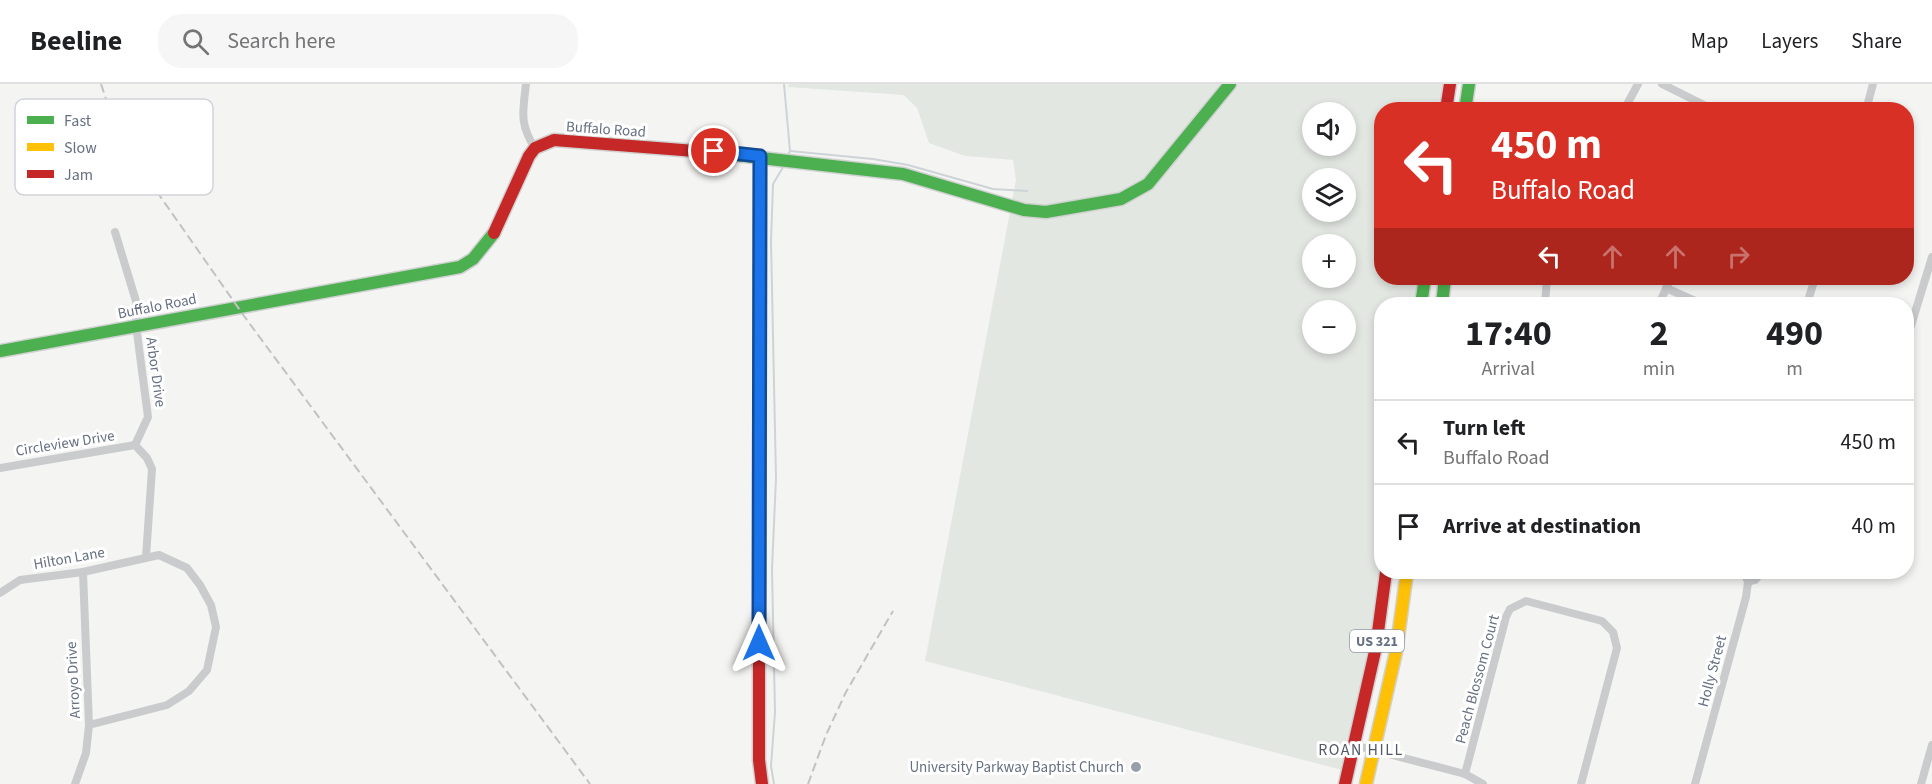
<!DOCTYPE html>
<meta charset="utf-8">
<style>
:root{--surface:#fff;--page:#f6f6f6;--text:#202124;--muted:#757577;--line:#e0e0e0}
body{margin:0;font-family:"Source Sans 3",sans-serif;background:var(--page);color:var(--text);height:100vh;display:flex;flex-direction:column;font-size:22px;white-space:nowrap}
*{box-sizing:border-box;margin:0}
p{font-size:20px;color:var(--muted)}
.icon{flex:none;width:33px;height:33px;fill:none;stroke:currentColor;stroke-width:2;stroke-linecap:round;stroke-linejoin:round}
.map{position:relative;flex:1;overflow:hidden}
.panel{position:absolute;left:1374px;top:213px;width:540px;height:282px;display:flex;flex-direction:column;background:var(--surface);border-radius:24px;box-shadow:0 3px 9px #0003}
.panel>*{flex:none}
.hud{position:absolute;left:1374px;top:18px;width:540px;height:183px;border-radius:24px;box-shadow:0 3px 9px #0003;background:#d93025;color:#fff;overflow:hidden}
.buttons{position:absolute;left:1302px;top:18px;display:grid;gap:12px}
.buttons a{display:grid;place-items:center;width:54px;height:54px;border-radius:50%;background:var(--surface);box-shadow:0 3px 9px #0003;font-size:30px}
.pin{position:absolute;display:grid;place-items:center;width:51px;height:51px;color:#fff;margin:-26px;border:3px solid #fff;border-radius:50%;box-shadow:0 2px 6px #0007}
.me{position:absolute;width:66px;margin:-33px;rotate:0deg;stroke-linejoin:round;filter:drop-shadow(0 0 4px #0008)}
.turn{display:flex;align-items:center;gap:21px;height:126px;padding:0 18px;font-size:27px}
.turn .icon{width:78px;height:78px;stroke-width:2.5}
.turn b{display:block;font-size:42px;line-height:51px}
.lanes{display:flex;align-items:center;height:57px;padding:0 18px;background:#0003;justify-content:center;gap:30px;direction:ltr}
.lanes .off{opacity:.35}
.eta{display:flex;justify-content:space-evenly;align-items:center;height:102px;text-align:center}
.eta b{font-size:36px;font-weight:700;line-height:42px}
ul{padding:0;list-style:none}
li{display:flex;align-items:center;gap:18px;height:84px;padding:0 18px;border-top:2px solid var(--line)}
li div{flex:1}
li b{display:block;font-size:22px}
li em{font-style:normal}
header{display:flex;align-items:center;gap:36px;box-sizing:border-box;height:84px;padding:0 30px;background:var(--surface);border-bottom:2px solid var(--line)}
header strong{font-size:28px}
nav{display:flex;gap:33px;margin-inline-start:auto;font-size:21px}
.search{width:420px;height:54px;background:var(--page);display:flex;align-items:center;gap:15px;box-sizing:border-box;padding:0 21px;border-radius:24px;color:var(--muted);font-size:22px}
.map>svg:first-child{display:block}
.green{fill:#e3e7e2;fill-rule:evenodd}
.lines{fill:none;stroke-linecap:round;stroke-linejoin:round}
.stream{stroke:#ced3d8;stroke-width:2}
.fast-casing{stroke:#d0d1d1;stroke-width:15}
.slow-casing{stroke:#d0d1d1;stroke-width:15}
.jam-casing{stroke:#d0d1d1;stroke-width:15}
.street{stroke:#cacbcd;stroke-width:8}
.fast{stroke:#4caf50;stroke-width:12}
.slow{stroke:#ffc107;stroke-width:12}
.jam{stroke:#c62828;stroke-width:12}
.rail{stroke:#c1c2c3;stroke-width:2;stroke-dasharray:9 4.5;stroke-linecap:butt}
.route-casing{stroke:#114b97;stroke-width:15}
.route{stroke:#1a73e8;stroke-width:10}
.poi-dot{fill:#989faa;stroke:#fff;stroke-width:2}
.labels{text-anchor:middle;stroke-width:6;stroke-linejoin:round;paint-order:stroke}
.shield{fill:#fff;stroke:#949ba8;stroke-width:1.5}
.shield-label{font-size:14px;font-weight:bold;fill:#667082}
.street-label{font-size:15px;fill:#667082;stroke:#fff}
.poi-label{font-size:15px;fill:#667082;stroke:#fff;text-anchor:end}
.neighbourhood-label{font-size:16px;letter-spacing:1.5px;fill:#535a67;stroke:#fff}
.key{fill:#fff;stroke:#d1d4da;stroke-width:1.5}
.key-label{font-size:16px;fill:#667082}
</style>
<header>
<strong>Beeline</strong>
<div class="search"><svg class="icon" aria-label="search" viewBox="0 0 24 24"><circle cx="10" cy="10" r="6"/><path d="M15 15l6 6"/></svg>Search here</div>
<nav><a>Map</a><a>Layers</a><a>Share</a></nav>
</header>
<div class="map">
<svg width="1932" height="700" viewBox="0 0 1932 700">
<rect width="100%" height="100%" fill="#f4f5f3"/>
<path class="green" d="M789,0h655l-4,25 -58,1v168h37l-3,26h-34l-1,260 -8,63 -31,143 -417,-109 91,-481 -3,-20 -48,-4 -36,-13 -12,-35 -13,-13 -116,-8zM1312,28h34v34h-34zM1312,94h34v34h-34zM1312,160h34v34h-34zM1312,226h34v34h-34z"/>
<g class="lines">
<g class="stream">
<polyline points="784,0 790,67 788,71"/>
<polyline points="790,67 873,75 908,81 993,105 1027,107"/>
<polyline points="774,700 771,682 775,628 772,485 776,394 771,157 773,100 785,80"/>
</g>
<defs>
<g id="fast">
<polyline points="1465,26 1469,0"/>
<polyline points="708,68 903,90 1024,126 1046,128 1121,115 1148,100 1230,0"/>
<polyline points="1421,220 1425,194"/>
<polyline points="1442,220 1445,194"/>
<polyline points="0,267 460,183 473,175 494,149"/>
<polyline points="759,581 760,72"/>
</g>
<polyline id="slow" points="1366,700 1396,568 1407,488"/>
<g id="jam">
<polyline points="1446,26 1450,0"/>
<polyline points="494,149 529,72 535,64 554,56 708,68"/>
<polyline points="759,581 759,676 762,700"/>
<polyline points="1345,700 1376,563 1386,488"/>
</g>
</defs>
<use href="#fast" class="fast-casing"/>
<use href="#slow" class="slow-casing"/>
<use href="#jam" class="jam-casing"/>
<g class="street">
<path d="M526,0c-3,27 -7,40 9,64"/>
<polyline points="1662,0 1714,26"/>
<polyline points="1624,26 1638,0"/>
<polyline points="1866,26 1873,0"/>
<polyline points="115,148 136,217 136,241 148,333 135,361 147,374 152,385 146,473"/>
<polyline points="1666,204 1702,220"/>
<polyline points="1545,220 1547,194"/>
<polyline points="1659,220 1671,194"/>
<polyline points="1807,220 1815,194"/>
<polyline points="1906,258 1932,173"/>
<polyline points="0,384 135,361"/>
<polyline points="1748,498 1755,496 1762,488"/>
<polyline points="0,509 20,496 83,488 159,471 187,484 200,501 211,521 216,543 207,586 189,607 167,621 89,641"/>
<polyline points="1354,661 1465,690 1483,700"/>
<polyline points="1465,690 1506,533 1510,525 1526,517 1602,537 1613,548 1617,564 1581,700"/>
<polyline points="75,700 86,669 89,641 83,488"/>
<polyline points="1695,700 1746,513 1748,498 1744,488"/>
<polyline points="1921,700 1932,661"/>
</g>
<use href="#fast" class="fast"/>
<use href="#slow" class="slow"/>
<use href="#jam" class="jam"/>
<g class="rail">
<polyline points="101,0 112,33 141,85 244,232 590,700"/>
<polyline points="808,700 826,651 846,608 893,527"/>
</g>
</g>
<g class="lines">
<defs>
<polyline id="route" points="714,67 760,72 759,559"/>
</defs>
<use href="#route" class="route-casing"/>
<use href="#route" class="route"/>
</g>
<circle class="poi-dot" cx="1136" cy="683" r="6"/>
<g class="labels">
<rect class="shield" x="1350" y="546" width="54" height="22" rx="4.5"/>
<g class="shield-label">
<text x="1377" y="562">US 321</text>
</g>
<g class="street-label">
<text transform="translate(606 45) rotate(4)" y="5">Buffalo Road</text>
<text transform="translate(157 222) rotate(-11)" y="5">Buffalo Road</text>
<text transform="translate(156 288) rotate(82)" y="5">Arbor Drive</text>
<text transform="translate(65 359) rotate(-9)" y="5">Circleview Drive</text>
<text transform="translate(69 474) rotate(-10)" y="5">Hilton Lane</text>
<text transform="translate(1712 587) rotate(-75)" y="5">Holly Street</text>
<text transform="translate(1477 595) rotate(-75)" y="5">Peach Blossom Court</text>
<text transform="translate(73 596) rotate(-93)" y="5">Arroyo Drive</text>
</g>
<g class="poi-label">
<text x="1124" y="688">University Parkway Baptist Church</text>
</g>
<g class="neighbourhood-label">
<text x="1361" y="671">ROAN HILL</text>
</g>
</g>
<rect x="15" y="15" width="198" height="96" rx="9" class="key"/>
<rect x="27" y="32" width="27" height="8" fill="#4caf50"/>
<rect x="27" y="59" width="27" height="8" fill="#ffc107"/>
<rect x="27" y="86" width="27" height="8" fill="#c62828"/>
<g class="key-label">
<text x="64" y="42">Fast</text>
<text x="64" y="69">Slow</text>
<text x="64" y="96">Jam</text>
</g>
</svg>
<div class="buttons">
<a><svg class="icon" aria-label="sound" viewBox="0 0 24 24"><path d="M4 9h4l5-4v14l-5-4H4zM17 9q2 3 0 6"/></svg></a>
<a><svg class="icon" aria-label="layers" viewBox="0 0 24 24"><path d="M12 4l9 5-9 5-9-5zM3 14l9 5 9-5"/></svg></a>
<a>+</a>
<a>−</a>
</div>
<div class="pin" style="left:714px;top:67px;background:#d93025"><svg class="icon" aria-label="arrive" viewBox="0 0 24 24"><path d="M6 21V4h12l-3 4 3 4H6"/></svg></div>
<svg class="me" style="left:759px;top:559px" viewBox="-20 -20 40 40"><path d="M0-17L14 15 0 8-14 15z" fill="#1a73e8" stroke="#fff" stroke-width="4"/></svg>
<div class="hud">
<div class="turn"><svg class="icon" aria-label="left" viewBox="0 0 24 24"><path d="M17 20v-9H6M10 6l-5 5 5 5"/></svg><div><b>450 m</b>Buffalo Road</div></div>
<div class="lanes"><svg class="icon" aria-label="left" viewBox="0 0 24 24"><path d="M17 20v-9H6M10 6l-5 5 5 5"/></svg><svg class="icon off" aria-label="ahead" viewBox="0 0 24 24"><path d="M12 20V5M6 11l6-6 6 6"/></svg><svg class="icon off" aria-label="ahead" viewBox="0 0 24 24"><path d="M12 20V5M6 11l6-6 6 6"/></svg><svg class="icon off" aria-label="right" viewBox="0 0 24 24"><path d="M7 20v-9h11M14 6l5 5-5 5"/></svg></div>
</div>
<section class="panel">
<div class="eta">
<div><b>17:40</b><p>Arrival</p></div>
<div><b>2</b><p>min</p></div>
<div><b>490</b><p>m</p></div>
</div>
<ul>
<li><svg class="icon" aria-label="left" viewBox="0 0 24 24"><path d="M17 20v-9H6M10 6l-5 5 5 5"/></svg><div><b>Turn left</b><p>Buffalo Road</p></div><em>450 m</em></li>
<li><svg class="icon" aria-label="arrive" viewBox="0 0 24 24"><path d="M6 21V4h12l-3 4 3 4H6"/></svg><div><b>Arrive at destination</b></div><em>40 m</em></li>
</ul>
</section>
</div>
